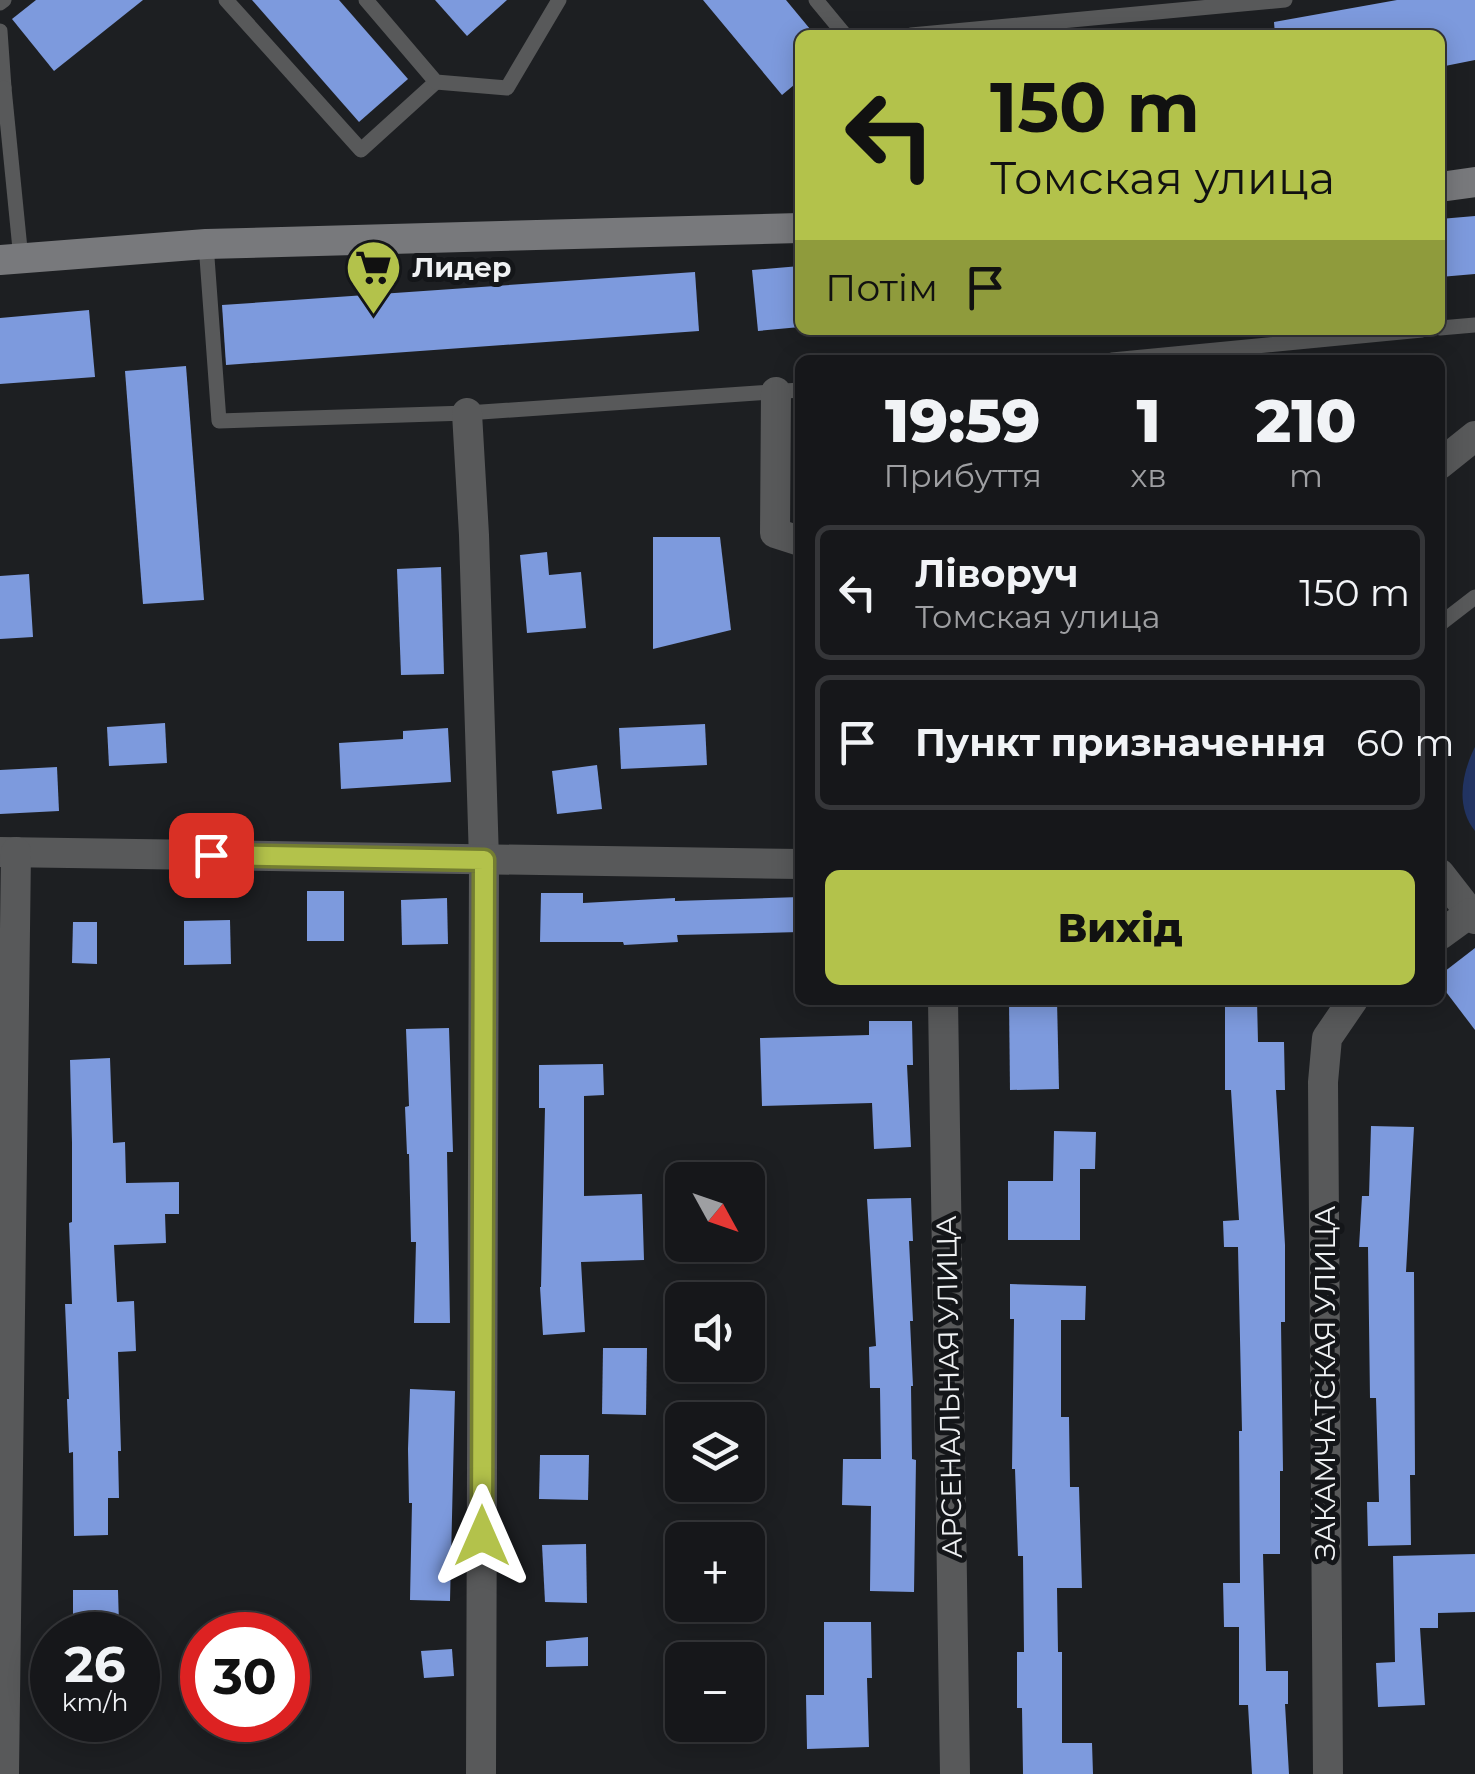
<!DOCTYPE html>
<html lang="uk">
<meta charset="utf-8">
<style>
:root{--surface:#16171a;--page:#232427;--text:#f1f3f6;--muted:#9e9fa2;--line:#353639;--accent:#b3c24b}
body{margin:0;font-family:Montserrat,sans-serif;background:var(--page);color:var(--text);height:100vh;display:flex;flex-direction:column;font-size:38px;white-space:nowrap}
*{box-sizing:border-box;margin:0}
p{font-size:32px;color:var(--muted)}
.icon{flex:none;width:55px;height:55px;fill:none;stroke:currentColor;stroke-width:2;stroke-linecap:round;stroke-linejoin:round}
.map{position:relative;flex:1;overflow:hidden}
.side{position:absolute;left:795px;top:355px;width:650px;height:650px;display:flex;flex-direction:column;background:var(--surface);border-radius:15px;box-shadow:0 5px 25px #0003,0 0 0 2px var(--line)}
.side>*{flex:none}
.hud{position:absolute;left:795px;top:30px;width:650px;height:305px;border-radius:15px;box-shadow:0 5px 25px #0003,0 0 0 2px var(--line);background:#b3c24b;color:#111;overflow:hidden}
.needle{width:65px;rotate:130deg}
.buttons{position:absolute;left:665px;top:1162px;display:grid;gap:20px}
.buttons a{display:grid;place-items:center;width:100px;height:100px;border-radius:15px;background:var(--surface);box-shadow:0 5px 25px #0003,0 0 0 2px var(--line);font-size:50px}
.speed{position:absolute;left:30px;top:1612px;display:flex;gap:20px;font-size:50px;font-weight:700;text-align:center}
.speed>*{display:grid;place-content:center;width:130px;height:130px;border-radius:50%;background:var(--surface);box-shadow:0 5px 25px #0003,0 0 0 2px var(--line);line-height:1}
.speed small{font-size:25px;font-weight:400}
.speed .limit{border:15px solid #d22;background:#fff;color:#111}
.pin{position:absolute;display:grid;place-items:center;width:85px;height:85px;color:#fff;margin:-42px;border-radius:20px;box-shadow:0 5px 15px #0006}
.me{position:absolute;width:110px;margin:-55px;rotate:0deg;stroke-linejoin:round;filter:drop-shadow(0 0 8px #0008)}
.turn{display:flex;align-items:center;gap:35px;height:210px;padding:0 30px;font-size:45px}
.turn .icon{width:130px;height:130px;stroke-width:2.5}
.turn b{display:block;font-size:70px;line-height:85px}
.then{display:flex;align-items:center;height:95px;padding:0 30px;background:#0003;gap:20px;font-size:38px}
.eta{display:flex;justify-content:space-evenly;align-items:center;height:170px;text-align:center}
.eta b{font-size:60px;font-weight:800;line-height:70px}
.primary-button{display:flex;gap:20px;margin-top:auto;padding:20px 30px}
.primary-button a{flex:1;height:115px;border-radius:15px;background:var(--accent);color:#111;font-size:40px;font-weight:800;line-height:115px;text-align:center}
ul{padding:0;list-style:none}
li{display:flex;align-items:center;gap:30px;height:135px;margin:0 20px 15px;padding:0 10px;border:5px solid var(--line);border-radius:15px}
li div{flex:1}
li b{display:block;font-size:38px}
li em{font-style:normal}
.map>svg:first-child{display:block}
.green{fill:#223462}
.building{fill:#7d9add}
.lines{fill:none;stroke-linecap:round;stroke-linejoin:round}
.lane{stroke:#58595a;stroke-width:15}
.street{stroke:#58595a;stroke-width:30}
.secondary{stroke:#78797c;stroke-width:30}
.route-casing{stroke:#747e31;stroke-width:25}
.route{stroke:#b3c24b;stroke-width:18}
.labels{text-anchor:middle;stroke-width:10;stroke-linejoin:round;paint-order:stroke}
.poi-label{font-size:28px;font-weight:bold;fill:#eff1f3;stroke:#141619;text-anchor:start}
.street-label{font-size:28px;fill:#eff1f3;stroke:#141619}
</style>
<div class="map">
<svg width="1475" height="1774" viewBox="0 0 1475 1774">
<rect width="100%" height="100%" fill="#1d1f22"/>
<path class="green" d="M1475,747v84c-20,-25 -13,-58 0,-84z"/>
<g class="building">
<polygon points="36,0 143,0 54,71 12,19"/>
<polygon points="252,0 339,0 408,79 359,122"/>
<polygon points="435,0 507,0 467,36"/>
<polygon points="703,0 786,0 815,35 800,35 800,80 782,95"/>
<polygon points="1397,0 1475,0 1475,60 1440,67 1440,35 1275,35 1274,22"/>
<polygon points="1475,216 1475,274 1440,277 1440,219"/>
<polygon points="800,266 800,327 758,331 752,270"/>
<polygon points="695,272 699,331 226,365 222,305"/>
<polygon points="89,310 95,377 0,384 0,318"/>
<polygon points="186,366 204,600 143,604 125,371"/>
<polygon points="653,537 720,537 731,630 653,649"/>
<polygon points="547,552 549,575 581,572 586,628 527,633 520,555"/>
<polygon points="441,567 444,674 401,675 397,569"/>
<polygon points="29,574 33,637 0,639 0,576"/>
<polygon points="165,723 167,763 109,766 107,727"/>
<polygon points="705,724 707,765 621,769 619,728"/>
<polygon points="448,728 451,782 341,789 339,743 403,739 403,731"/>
<polygon points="597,765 602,809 557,814 552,771"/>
<polygon points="57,767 59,811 0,814 0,770"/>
<rect x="307" y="891" width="37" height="50"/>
<polygon points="541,893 583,893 583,903 675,898 675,901 800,897 800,932 677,935 678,942 624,945 623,942 540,942"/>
<polygon points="447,898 448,944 402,945 401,900"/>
<polygon points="230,920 231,964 184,965 184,921"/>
<polygon points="73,922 97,922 97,964 72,963"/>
<polygon points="1475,948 1475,1030 1440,984 1440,975"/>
<polygon points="1009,1000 1057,1000 1059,1089 1010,1090"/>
<polygon points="1225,1000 1257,1000 1258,1042 1284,1042 1285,1090 1276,1090 1285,1245 1285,1322 1281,1322 1283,1471 1280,1471 1280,1554 1263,1554 1266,1671 1288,1671 1288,1704 1285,1704 1289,1774 1252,1774 1248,1705 1239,1705 1239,1627 1224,1627 1223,1583 1240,1583 1239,1431 1242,1431 1238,1247 1224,1247 1223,1221 1239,1220 1231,1090 1225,1090"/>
<polygon points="869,1021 912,1021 913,1065 907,1065 911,1147 874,1149 872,1103 762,1106 760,1038 869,1035"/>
<polygon points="449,1028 453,1152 447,1152 450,1323 414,1323 416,1242 411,1242 409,1154 407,1154 405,1107 409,1106 406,1029"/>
<polygon points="110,1058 113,1143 125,1142 126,1183 179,1182 179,1214 165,1214 166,1243 114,1245 117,1302 134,1301 136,1351 118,1352 121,1451 118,1451 119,1498 108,1498 108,1535 74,1536 73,1452 69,1453 67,1399 69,1399 65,1304 72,1304 69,1223 72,1222 72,1143 70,1060"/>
<polygon points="603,1064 604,1095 584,1096 584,1196 642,1194 644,1260 581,1262 585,1332 543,1335 540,1287 541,1287 545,1108 539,1108 539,1065"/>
<polygon points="1371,1126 1414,1127 1406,1272 1414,1272 1415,1475 1410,1475 1411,1545 1368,1546 1367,1502 1379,1502 1376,1398 1370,1398 1368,1247 1359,1247 1362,1196 1369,1196"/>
<polygon points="1054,1131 1096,1132 1095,1169 1080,1169 1080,1240 1008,1240 1008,1181 1053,1181"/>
<polygon points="911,1198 913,1241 909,1241 913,1321 910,1321 913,1386 911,1386 912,1459 916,1460 914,1592 870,1591 871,1506 842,1505 843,1459 881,1459 880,1388 870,1388 869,1347 876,1346 867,1199"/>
<polygon points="1010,1284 1086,1286 1085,1320 1061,1320 1061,1417 1069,1417 1070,1487 1079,1487 1082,1588 1057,1588 1058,1652 1062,1652 1062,1743 1092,1743 1093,1774 1023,1774 1022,1708 1017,1708 1017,1652 1024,1652 1023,1556 1018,1556 1015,1469 1012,1469 1014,1319 1010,1319"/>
<polygon points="603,1348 647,1348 646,1415 602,1414"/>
<polygon points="410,1389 455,1391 450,1601 410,1600 412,1503 409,1503 408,1449"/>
<polygon points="540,1455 589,1455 588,1500 539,1499"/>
<polygon points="586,1544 587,1603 545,1602 542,1545"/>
<polygon points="1475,1554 1475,1612 1438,1613 1438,1628 1420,1628 1425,1705 1378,1707 1376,1663 1395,1662 1393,1556"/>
<polygon points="73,1590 118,1590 119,1625 73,1626"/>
<polygon points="824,1622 871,1622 872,1678 867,1678 869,1747 807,1749 806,1695 824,1695"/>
<polygon points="588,1637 588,1666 546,1667 546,1641"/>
<polygon points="452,1649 454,1676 424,1678 421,1651"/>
</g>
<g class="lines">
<g class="lane">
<polyline points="226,0 361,150 436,82"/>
<polyline points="366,0 436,82 507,88 559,0"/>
<polyline points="816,0 845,35"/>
<polyline points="0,3 4,0"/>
<polyline points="0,31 4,88 0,89"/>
<polyline points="911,35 1285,0"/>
<polyline points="4,88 21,259"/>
<polyline points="206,244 219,421 467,413 800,390"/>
<polyline points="1440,328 1475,325"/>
<polyline points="1112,360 1422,330"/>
<polyline points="1440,624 1475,597"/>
</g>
<g class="street">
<polyline points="776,392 775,533 800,541"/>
<polyline points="467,413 474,535 484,860 481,1774"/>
<polyline points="1440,464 1475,436"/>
<polyline points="0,852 800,864"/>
<polyline points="1440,874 1475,919"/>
<polyline points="1440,935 1470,913"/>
<polyline points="943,1000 955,1774"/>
<polyline points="4,1774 16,852"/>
<polyline points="1328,1774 1323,1082 1327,1038 1353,1000"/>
</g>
<g class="secondary">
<polyline points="1440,187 1475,182"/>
<polyline points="0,260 206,244 800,228"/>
</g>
</g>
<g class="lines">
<defs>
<polyline id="route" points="211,855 484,860 482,1536"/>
</defs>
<use href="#route" class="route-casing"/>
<use href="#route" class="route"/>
</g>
<defs>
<symbol id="supermarket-pin" viewBox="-11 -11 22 30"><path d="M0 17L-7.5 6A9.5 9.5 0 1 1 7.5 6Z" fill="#b3c24b" stroke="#141619"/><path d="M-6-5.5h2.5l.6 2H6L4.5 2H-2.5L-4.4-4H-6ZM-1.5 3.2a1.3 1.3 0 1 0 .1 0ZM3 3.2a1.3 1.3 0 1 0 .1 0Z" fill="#111"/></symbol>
</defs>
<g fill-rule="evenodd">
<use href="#supermarket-pin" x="342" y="236" width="63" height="86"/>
</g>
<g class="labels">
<g class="poi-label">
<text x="412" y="277">Лидер</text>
</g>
<g class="street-label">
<text transform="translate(1325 1383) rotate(-90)" y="10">ЗАКАМЧАТСКАЯ УЛИЦА</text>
<text transform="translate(949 1387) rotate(-91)" y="10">АРСЕНАЛЬНАЯ УЛИЦА</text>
</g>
</g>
</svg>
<div class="buttons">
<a><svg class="needle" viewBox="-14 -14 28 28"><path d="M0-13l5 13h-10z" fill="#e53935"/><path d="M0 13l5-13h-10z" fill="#9e9fa2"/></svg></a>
<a><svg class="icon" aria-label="sound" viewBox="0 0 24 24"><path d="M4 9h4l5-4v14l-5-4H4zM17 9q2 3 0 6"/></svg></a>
<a><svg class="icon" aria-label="layers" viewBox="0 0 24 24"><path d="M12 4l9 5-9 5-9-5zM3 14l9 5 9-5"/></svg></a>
<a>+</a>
<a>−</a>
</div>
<div class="speed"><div>26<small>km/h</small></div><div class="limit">30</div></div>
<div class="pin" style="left:211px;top:855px;background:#d93025"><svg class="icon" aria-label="arrive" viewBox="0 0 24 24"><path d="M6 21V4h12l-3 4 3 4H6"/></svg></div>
<svg class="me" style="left:482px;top:1536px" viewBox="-20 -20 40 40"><path d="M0-17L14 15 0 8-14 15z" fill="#b3c24b" stroke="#fff" stroke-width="4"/></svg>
<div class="hud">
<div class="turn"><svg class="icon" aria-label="left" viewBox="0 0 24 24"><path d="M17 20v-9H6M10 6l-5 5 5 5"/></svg><div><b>150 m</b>Томская улица</div></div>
<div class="then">Потім<svg class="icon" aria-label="arrive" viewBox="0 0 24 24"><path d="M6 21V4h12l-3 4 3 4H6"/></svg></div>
</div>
<section class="side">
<div class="eta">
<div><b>19:59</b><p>Прибуття</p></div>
<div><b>1</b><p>хв</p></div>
<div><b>210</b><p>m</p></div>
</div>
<ul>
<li><svg class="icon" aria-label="left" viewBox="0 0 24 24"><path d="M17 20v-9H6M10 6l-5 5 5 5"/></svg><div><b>Ліворуч</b><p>Томская улица</p></div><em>150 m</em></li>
<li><svg class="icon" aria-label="arrive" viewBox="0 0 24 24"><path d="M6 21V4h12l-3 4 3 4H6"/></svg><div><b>Пункт призначення</b></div><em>60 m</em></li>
</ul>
<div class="primary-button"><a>Вихід</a></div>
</section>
</div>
